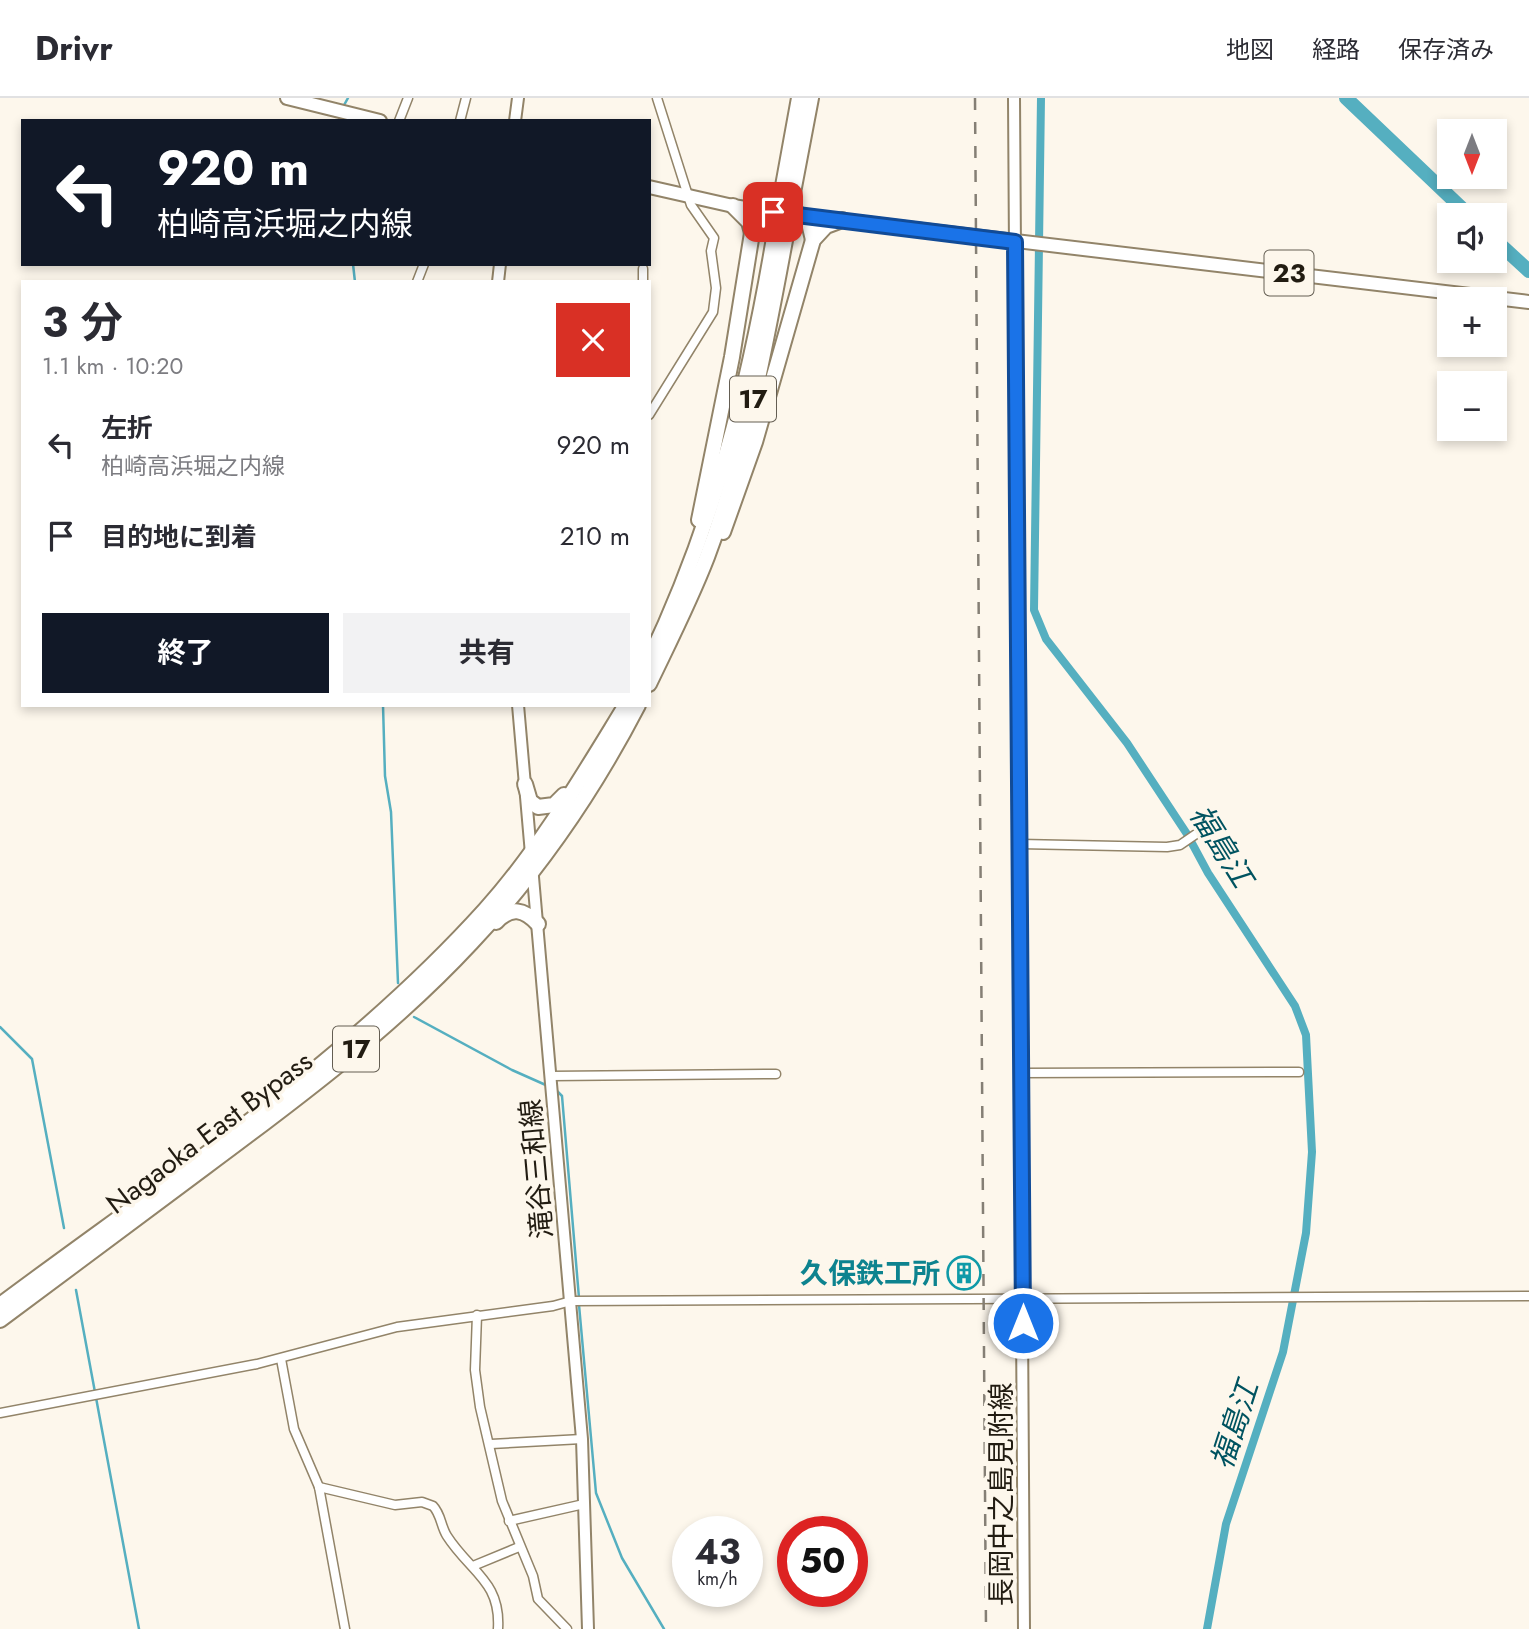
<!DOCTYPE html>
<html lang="ja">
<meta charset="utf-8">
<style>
:root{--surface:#fff;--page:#f2f2f3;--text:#2b2b33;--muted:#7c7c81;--line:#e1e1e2;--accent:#111827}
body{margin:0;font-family:Jost,"Noto Sans JP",sans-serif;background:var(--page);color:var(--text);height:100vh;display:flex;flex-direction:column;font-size:26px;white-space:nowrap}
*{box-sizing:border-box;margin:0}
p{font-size:23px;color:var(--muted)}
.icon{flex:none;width:38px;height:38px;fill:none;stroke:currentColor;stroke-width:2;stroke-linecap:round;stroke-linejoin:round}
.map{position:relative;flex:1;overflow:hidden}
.drawer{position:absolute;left:21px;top:182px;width:630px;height:427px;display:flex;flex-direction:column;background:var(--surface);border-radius:0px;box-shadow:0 4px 10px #0003}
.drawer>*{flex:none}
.guide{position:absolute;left:21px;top:21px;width:630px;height:147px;border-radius:0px;box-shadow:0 4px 10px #0003;background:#111827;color:#fff;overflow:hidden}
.needle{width:46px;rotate:180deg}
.buttons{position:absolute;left:1437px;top:21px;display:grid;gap:14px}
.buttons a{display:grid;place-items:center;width:70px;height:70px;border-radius:0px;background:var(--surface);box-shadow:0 4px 10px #0003;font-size:35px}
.speed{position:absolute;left:672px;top:1418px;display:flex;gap:14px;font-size:35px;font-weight:700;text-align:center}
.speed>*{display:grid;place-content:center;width:91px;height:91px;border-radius:50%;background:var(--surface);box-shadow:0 4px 10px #0003;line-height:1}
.speed small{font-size:18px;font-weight:400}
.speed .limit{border:10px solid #d22;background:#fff;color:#111}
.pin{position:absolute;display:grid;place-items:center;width:60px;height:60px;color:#fff;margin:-30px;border-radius:14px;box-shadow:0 4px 10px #0006}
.me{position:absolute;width:77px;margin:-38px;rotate:0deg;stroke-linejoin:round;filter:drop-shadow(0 0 5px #0008)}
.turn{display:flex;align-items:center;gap:24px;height:147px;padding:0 21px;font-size:32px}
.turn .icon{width:91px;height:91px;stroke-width:2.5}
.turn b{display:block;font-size:49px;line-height:60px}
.round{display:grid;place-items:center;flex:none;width:74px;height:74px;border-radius:0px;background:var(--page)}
.summary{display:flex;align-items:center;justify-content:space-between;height:119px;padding:0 21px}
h1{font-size:42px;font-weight:700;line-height:52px}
.action{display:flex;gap:14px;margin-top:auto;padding:14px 21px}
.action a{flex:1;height:80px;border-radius:0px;background:var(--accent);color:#fff;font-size:28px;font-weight:700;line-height:80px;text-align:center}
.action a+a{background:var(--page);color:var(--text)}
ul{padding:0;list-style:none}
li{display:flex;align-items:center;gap:21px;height:91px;padding:0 21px}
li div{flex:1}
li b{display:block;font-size:26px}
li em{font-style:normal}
header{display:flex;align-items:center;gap:42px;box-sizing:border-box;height:98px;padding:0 35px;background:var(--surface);border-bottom:2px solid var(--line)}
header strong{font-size:33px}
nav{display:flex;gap:38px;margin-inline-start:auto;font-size:24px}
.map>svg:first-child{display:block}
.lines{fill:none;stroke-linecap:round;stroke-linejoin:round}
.stream{stroke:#55afc0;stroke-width:2.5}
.canal{stroke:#55afc0;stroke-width:8}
.river{stroke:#55afc0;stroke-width:14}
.street-tunnel{stroke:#dcd6cb;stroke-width:8;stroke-dasharray:8 4;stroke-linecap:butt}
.street-casing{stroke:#928469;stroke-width:11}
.secondary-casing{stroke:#928469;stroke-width:14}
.primary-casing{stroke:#928469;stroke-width:16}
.highway-casing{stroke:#928469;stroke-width:18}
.street{stroke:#fff;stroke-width:8}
.secondary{stroke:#fff;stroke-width:10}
.primary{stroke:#fff;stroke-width:12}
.highway{stroke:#fff;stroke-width:14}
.rail{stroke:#857f75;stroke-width:2.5;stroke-dasharray:12 12;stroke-linecap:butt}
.highway-bridge-casing{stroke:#928469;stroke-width:18;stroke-linecap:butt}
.highway-bridge{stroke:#fff;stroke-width:14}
.route-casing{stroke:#114b97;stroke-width:18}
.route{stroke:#1a73e8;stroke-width:12}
.labels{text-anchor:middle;stroke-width:7;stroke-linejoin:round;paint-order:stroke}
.shield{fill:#fdf7ec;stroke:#645e53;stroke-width:2}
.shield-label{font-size:26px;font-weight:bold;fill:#221c12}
.street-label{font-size:28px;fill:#221c12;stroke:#fdf7ec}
.culture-label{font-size:28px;font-weight:bold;fill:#0d838f;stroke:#fdf7ec;text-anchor:end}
.water-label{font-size:30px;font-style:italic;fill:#005360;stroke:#fdf7ec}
</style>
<header>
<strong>Drivr</strong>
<nav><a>地図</a><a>経路</a><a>保存済み</a></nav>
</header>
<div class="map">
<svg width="1529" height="1531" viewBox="0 0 1529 1531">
<rect width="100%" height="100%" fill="#fdf7ec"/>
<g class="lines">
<g class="stream">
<polyline points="343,9 348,0"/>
<polyline points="353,166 355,184"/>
<polyline points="383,607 385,678 391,714 398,885"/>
<polyline points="414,919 512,972 548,988"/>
<polyline points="0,929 32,961 64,1130"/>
<polyline points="554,990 562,998 579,1200"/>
<polyline points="76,1192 139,1531"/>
<polyline points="579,1207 596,1395 622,1460 664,1531"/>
</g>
<polyline class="canal" points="1041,0 1034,512 1046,541 1127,645 1187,736 1208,775 1295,908 1306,937 1312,1054 1306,1135 1283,1254 1226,1426 1207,1531"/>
<g class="river">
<polyline points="1346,0 1469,117"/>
<polyline points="1494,141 1529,173"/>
</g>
<polyline class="street-tunnel" points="275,982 296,988"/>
<defs>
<g id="street">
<polyline points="399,23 408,0"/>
<polyline points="460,23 466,0"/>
<polyline points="417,184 424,166"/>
<polyline points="643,184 643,171"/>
<polyline points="649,317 713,214 716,190 711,153 714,140 691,107 657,0"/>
<polyline points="1020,746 1167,749 1180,747 1199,734"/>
<polyline points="1021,975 1299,974"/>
<polyline points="551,978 776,976"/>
<polyline points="477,1217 475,1272 480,1309 502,1403 533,1478 538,1501 567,1531"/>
<polyline points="281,1261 294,1331 319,1389 345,1531"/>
<polyline points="0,1315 257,1266 397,1229 553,1208 571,1203 1529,1198"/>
<polyline points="491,1346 582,1341"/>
<path d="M319,1389l76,18 27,-3 11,4c8,8 8,21 14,30 23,36 54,45 51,93"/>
<polyline points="509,1423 584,1406"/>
<polyline points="473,1468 519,1449"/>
</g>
<g id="secondary">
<polyline points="1014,0 1024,1531"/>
<polyline points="515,23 518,0"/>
<polyline points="498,184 500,166"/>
<polyline points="518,607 582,1341 588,1531"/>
</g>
<g id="primary">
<polyline points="287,0 380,23"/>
<polyline points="649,89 733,108 779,115"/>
<polyline points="797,117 1529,204"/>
</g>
<g id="highway">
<polyline points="781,99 799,0"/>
<polyline points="792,100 811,0"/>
<polyline points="733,108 749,124 752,135"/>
<polyline points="800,117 809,125 813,142"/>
<polyline points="699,422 732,259 752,135 760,122 773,114"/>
<polyline points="723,434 755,344 813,142 826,128 842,122"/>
<path d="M649,562c66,-138 101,-278 126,-428"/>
<path d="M649,586c20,-42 41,-83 58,-127 39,-103 59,-214 79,-322"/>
<polyline points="525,686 530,703 538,709 554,707 564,697"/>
<path d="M496,824c15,-16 28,-13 42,2"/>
<path d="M0,1207c166,-124 345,-240 485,-395 55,-61 98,-135 141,-205"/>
<path d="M0,1222c68,-51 136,-102 204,-152 93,-69 188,-140 267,-225 66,-70 123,-153 167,-238"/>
</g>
</defs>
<use href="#street" class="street-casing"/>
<use href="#secondary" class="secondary-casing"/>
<use href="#primary" class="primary-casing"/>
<use href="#highway" class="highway-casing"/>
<use href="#street" class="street"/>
<use href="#secondary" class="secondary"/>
<use href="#primary" class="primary"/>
<use href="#highway" class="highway"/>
<polyline class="rail" points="975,0 986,1531"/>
<defs>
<g id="highway-bridge">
<polyline points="775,134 781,99"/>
<polyline points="786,137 792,100"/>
</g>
</defs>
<use href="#highway-bridge" class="highway-bridge-casing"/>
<use href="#highway-bridge" class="highway-bridge"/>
</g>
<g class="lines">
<defs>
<polyline id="route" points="773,114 1015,144 1023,1225"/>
</defs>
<use href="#route" class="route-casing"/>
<use href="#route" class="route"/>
</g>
<defs>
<symbol id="building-ring" viewBox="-11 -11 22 22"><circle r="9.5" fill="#fdf7ec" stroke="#0f9aa8" stroke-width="1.5"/><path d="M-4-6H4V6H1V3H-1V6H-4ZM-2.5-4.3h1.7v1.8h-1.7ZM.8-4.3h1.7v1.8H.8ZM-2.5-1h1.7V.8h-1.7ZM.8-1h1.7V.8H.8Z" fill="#0f9aa8"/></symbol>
</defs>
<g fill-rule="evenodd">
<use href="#building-ring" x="945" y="1156" width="38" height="38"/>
</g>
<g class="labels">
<g class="shield">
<rect x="1264.5" y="152.5" width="49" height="45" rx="5"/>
<rect x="730" y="278.5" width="46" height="45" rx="5"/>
<rect x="333" y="928.5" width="46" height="45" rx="5"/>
</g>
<g class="shield-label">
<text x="1289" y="184">23</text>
<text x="753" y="310">17</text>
<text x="356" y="960">17</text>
</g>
<g class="street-label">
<text transform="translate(209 1034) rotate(-37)" y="10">Nagaoka East Bypass</text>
<text transform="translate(536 1071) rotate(-95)" y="10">滝谷三和線</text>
<text transform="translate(1001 1396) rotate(-90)" y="10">長岡中之島見附線</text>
</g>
<g class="culture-label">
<text x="940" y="1185">久保鉄工所</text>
</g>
<g class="water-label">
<text transform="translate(1221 748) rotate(58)" y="10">福島江</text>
<text transform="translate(1235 1327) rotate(-72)" y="10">福島江</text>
</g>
</g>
</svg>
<div class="buttons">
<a><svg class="needle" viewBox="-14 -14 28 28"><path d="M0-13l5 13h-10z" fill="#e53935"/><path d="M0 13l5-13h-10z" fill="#7c7c81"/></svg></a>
<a><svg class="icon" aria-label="sound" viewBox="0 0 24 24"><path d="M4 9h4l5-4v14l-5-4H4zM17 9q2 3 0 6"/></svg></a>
<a>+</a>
<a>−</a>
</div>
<div class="speed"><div>43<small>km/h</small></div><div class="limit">50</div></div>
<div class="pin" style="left:773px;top:114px;background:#d93025"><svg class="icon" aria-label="arrive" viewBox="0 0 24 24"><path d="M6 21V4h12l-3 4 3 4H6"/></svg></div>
<svg class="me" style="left:1023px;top:1225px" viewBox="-20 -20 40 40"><circle r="17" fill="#1a73e8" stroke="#fff" stroke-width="3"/><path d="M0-11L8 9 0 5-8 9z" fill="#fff"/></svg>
<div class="guide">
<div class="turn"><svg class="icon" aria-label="left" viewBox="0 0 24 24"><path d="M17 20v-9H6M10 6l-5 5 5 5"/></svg><div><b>920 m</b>柏崎高浜堀之内線</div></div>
</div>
<section class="drawer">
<div class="summary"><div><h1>3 分</h1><p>1.1 km · 10:20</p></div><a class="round" style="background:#d93025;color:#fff"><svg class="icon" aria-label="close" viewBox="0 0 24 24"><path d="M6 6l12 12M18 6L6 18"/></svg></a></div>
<ul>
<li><svg class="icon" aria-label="left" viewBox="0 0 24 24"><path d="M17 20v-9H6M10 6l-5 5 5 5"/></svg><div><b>左折</b><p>柏崎高浜堀之内線</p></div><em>920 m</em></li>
<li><svg class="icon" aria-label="arrive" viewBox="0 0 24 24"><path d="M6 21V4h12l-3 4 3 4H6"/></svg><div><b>目的地に到着</b></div><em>210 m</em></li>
</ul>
<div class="action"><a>終了</a><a>共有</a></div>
</section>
</div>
